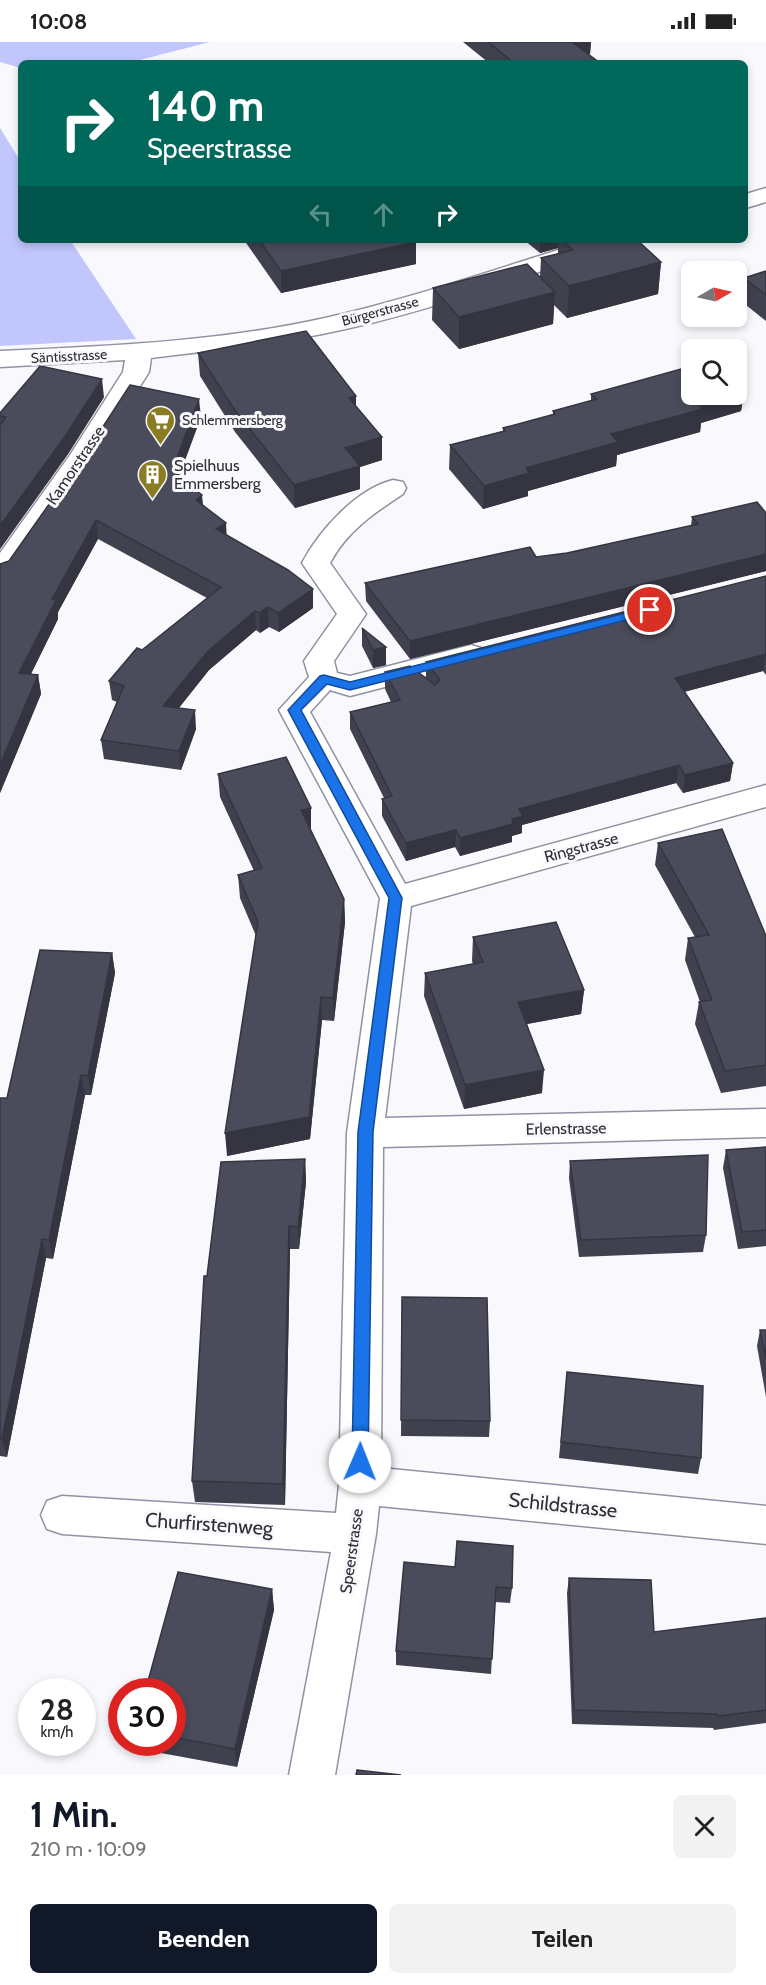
<!DOCTYPE html>
<html lang="de">
<meta charset="utf-8">
<style>
:root{--surface:#fff;--page:#f2f2f2;--text:#222;--muted:#767676;--accent:#111827}
body{margin:0;font-family:Cabin,sans-serif;background:var(--page);color:var(--text);height:100vh;display:flex;flex-direction:column;font-size:22px;white-space:nowrap}
*{box-sizing:border-box;margin:0}
p{font-size:20px;color:var(--muted)}
.icon{flex:none;width:33px;height:33px;fill:none;stroke:currentColor;stroke-width:2;stroke-linecap:round;stroke-linejoin:round}
.map{position:relative;height:1733px;overflow:hidden}
.sheet{display:flex;flex-direction:column;background:var(--surface);flex:1}
.sheet>*{flex:none}
.hud{position:absolute;left:18px;top:18px;width:730px;height:183px;border-radius:9px;box-shadow:0 3px 9px #0003;background:#00695c;color:#fff;overflow:hidden}
.needle{width:39px;rotate:81deg}
.buttons{position:absolute;left:681px;top:219px;display:grid;gap:12px}
.buttons a{display:grid;place-items:center;width:66px;height:66px;border-radius:9px;background:var(--surface);box-shadow:0 3px 9px #0003;font-size:30px}
.speed{position:absolute;left:18px;top:1636px;display:flex;gap:12px;font-size:30px;font-weight:700;text-align:center}
.speed>*{display:grid;place-content:center;width:78px;height:78px;border-radius:50%;background:var(--surface);box-shadow:0 3px 9px #0003;line-height:1}
.speed small{font-size:15px;font-weight:400}
.speed .limit{border:9px solid #d22;background:#fff;color:#111}
.pin{position:absolute;display:grid;place-items:center;width:51px;height:51px;color:#fff;margin:-26px;border:3px solid #fff;border-radius:50%;box-shadow:0 2px 6px #0007}
.me{position:absolute;width:66px;margin:-33px;rotate:1deg;stroke-linejoin:round;filter:drop-shadow(0 0 4px #0008)}
.turn{display:flex;align-items:center;gap:21px;height:126px;padding:0 30px;font-size:27px}
.turn .icon{width:78px;height:78px;stroke-width:2.5}
.turn b{display:block;font-size:42px;line-height:51px}
.lanes{display:flex;align-items:center;height:57px;padding:0 30px;background:#0003;justify-content:center;gap:30px;direction:ltr}
.lanes .off{opacity:.35}
.round{display:grid;place-items:center;flex:none;width:63px;height:63px;border-radius:9px;background:var(--page)}
.headline{display:flex;align-items:center;justify-content:space-between;height:102px;padding:0 30px}
h1{font-size:36px;font-weight:700;line-height:45px;color:var(--accent)}
.action{display:flex;gap:12px;margin-top:auto;padding:12px 30px}
.action a{flex:1;height:69px;border-radius:9px;background:var(--accent);color:#fff;font-size:24px;font-weight:700;line-height:69px;text-align:center}
.action a+a{background:var(--page);color:var(--text)}
.status{display:flex;justify-content:space-between;align-items:center;height:42px;padding:0 30px;background:var(--surface);direction:ltr}
.status svg{height:16px;fill:currentColor}
.map>svg:first-child{display:block}
.green{fill:#c1c6fd}
.lines{fill:none;stroke-linecap:round;stroke-linejoin:round}
.street-casing{stroke:#9092a2;stroke-width:3}
.street{fill:#fff;fill-rule:evenodd}
.wall{fill:#40414e}
.shaded-wall{fill:#343540}
.building{fill:#4b4c5b;stroke:#343540;stroke-width:1.5}
.route{fill:#1a73e8;stroke:#114b97;stroke-width:1.5}
.labels{text-anchor:middle;stroke-width:6;stroke-linejoin:round;paint-order:stroke}
.far-street-label{font-size:14px;fill:#2e2e35;stroke:#f9f9fd}
.far-poi-label{font-size:14px;fill:#2e2e35;stroke:#f9f9fd;text-anchor:start}
.street-label{font-size:16px;fill:#2e2e35;stroke:#f9f9fd}
.poi-label{font-size:16px;fill:#2e2e35;stroke:#f9f9fd;text-anchor:start}
.near-street-label{font-size:20px;fill:#2e2e35;stroke:#f9f9fd}
</style>
<div class="status"><b>10:08</b><svg viewBox="0 0 49 12"><path d="M0 12V9h3v3zM5 12V6h3v6zM10 12V3h3v9zM15 12V0h3v12zM26 1h20v11H26zM47 4h2v5h-2z"/></svg></div>
<div class="map">
<svg width="766" height="1733" viewBox="0 0 766 1733">
<rect width="100%" height="100%" fill="#f9f9fd"/>
<g class="green">
<polygon points="0,0 210,0 128,21 21,21 21,26 0,20"/>
<polygon points="0,86 21,120 21,198 70,198 136,297 0,304"/>
</g>
<g class="lines">
<defs>
<g id="street">
<polygon points="766,146 766,160 746,166 746,152"/>
<path d="M590,198h36l-4,5c-99,31 -198,69 -300,89 -57,11 -114,17 -171,24l-2,14 -54,85 -85,122 -10,3v-29l70,-98 53,-83 2,-12 -125,7v-16c108,-5 218,-9 325,-33 89,-20 177,-51 265,-78z"/>
<path d="M393,438l10,2 3,6 -3,6c-29,19 -56,37 -73,69l36,51 -32,47 3,12 13,3 121,-31 10,3 5,7 -5,7 -131,34 -20,-6 -20,22 95,172 361,-99v22l-355,99 -26,212 381,-9v28l-383,10 -2,321 385,38v38l-387,-38 -3,28 -41,241h-46l42,-223 -269,-18 -15,-5 -6,-14 6,-14 15,-5 274,17 3,-28 8,-352 33,-235 -101,-188 30,-33 -5,-16 33,-47 -35,-51c17,-32 54,-74 91,-83z"/>
</g>
</defs>
<use href="#street" class="street-casing"/>
<use href="#street" class="street"/>
</g>
<g class="wall">
<polygon points="463,0 591,0 590,12 588,12 600,21 489,21"/>
<polygon points="244,198 415,198 416,200 416,222 281,251"/>
<polygon points="524,198 637,198 661,220 658,252 567,276 554,263 553,282 459,307 432,278 433,246 540,235 541,216 558,212 558,206 540,211"/>
<polygon points="766,229 766,279 741,259 744,236"/>
<polygon points="198,311 356,365 382,418 360,425 360,447 295,466 235,390 200,334"/>
<polygon points="745,346 741,369 701,381 700,390 617,413 616,424 528,449 528,454 483,467 449,427 450,403 503,389 503,386 553,373 553,369 591,359 591,352"/>
<polygon points="104,355 68,412 0,507 0,371"/>
<polygon points="201,375 179,434 203,463 227,493 313,547 313,566 279,590 269,585 260,591 256,588 209,628 179,666 196,687 181,728 104,717 101,698 117,660 112,658 109,639 142,608 207,556 98,497 58,570 58,577 31,632 38,633 41,652 0,751 9,519"/>
<polygon points="766,471 766,529 410,617 366,559 365,541 567,511 691,484 692,475"/>
<polygon points="766,534 766,633 763,629 684,650 733,721 730,739 683,751 676,741 522,783 522,791 512,794 512,800 460,814 455,805 406,819 382,774 382,757 384,756 350,687 350,670 391,660 385,647 385,630 426,636 426,620"/>
<polygon points="362,586 386,623 373,626 362,604"/>
<polygon points="218,732 311,789 344,857 345,880 334,979 322,978 310,1097 227,1114 256,894 240,856 238,833 254,829 220,755"/>
<polygon points="658,801 766,894 766,1044 721,1051 695,982 699,960 700,960 685,918 688,896 695,895 655,823"/>
<polygon points="473,895 584,948 581,972 527,982 542,1051 464,1067 424,954 425,931 473,922 472,919"/>
<polygon points="112,911 115,931 91,1053 85,1053 53,1217 46,1216 7,1415 0,1414 0,1058 7,1056"/>
<polygon points="766,1105 766,1204 738,1207 723,1126 726,1108"/>
<polygon points="305,1117 306,1140 299,1207 290,1207 285,1463 195,1460 192,1439 207,1234"/>
<polygon points="570,1119 706,1193 703,1210 579,1215 569,1136"/>
<polygon points="402,1255 490,1379 489,1395 401,1394"/>
<polygon points="760,1288 766,1288 766,1355 757,1304"/>
<polygon points="567,1330 701,1416 698,1432 559,1416"/>
<polygon points="455,1525 512,1546 510,1561 495,1560 491,1632 396,1623 396,1609"/>
<polygon points="569,1536 654,1590 766,1576 766,1681 714,1688 713,1686 572,1682 567,1551"/>
<polygon points="272,1547 274,1568 237,1725 139,1707 138,1701 172,1701 172,1650"/>
</g>
<g class="shaded-wall">
<polygon points="569,0 591,0 590,12 568,17"/>
<polygon points="540,198 559,198 558,206 540,211"/>
<polygon points="416,200 416,222 281,251 281,229"/>
<polygon points="661,220 658,252 567,276 569,244"/>
<polygon points="555,250 553,282 459,307 459,275"/>
<polygon points="102,337 104,355 68,412 0,507 0,484"/>
<polygon points="745,346 741,369 701,381 700,390 617,413 616,424 528,449 528,454 483,467 484,444 611,392 696,360 722,352 736,352 736,348"/>
<polygon points="356,354 356,377 349,356"/>
<polygon points="199,357 201,375 174,448 172,429"/>
<polygon points="382,395 382,418 360,425 360,447 295,466 294,443 345,406"/>
<polygon points="202,453 204,472 196,458"/>
<polygon points="96,478 98,497 58,570 58,577 22,650 19,631 52,557"/>
<polygon points="226,481 227,500 216,487"/>
<polygon points="766,512 766,529 410,617 410,599"/>
<polygon points="313,547 313,566 279,590 278,571"/>
<polygon points="268,565 269,585 260,591 259,571"/>
<polygon points="255,569 256,588 209,628 165,683 163,664 208,609"/>
<polygon points="386,605 386,623 373,626 373,608"/>
<polygon points="766,612 763,629 672,653 675,636"/>
<polygon points="38,633 41,652 0,751 0,723"/>
<polygon points="195,668 196,687 181,728 179,709"/>
<polygon points="733,721 730,739 683,751 685,733"/>
<polygon points="679,723 676,741 522,783 522,791 512,794 512,800 460,814 460,796 512,777 519,767"/>
<polygon points="311,766 311,789 302,791 301,768"/>
<polygon points="456,788 455,805 406,819 406,801"/>
<polygon points="344,857 345,880 334,979 333,956"/>
<polygon points="112,911 115,931 91,1053 88,1034"/>
<polygon points="584,948 581,972 516,984 518,960"/>
<polygon points="321,955 322,978 310,1097 227,1114 225,1091"/>
<polygon points="544,1028 542,1051 464,1067 465,1043"/>
<polygon points="81,1033 85,1053 53,1217 49,1198"/>
<polygon points="305,1117 306,1140 299,1207 298,1185"/>
<polygon points="289,1184 290,1207 285,1463 283,1442"/>
<polygon points="42,1197 46,1216 7,1415 2,1397"/>
<polygon points="272,1547 274,1568 237,1725 235,1707"/>
</g>
<g class="building">
<polygon points="488,0 572,0 600,21 514,21"/>
<polygon points="259,198 415,198 416,200 281,229"/>
<polygon points="562,198 637,198 661,220 569,244 541,216 573,208"/>
<polygon points="527,222 555,250 459,275 433,246"/>
<polygon points="766,229 766,253 744,236"/>
<polygon points="306,289 356,354 349,356 382,395 345,406 360,424 294,443 234,367 198,311"/>
<polygon points="40,324 102,337 66,393 0,484 0,383 6,375 0,374 0,371"/>
<polygon points="692,324 692,352 722,352 696,360 703,367 611,392 618,400 526,426 529,431 484,444 450,403 505,389 503,386 555,372 553,369 597,357 591,352"/>
<polygon points="736,338 745,346 736,348"/>
<polygon points="130,343 199,357 172,429 202,453 196,458 226,481 216,487 288,528 313,547 278,571 268,565 259,571 255,569 208,609 163,664 195,668 179,709 101,698 124,644 109,639 137,606 142,608 221,545 96,478 52,557 56,558 19,631 38,633 0,723 0,522 9,519 95,397"/>
<polygon points="757,460 766,471 766,512 410,599 365,541 530,505 536,515 567,511 698,482 692,475"/>
<polygon points="766,534 766,612 675,636 733,721 685,733 679,723 519,767 523,774 512,777 513,782 460,796 456,788 406,801 382,757 392,754 350,670 400,658 385,630 410,624 435,643 440,638 426,620"/>
<polygon points="362,586 386,605 373,608"/>
<polygon points="286,715 311,766 301,768 344,857 333,956 321,955 309,1075 225,1091 258,880 238,833 262,826 218,732"/>
<polygon points="722,787 766,894 766,1023 725,1029 699,960 712,958 688,896 709,893 658,801"/>
<polygon points="556,880 584,948 518,960 544,1028 465,1043 425,931 483,920 473,895"/>
<polygon points="40,908 112,911 88,1034 81,1033 49,1198 42,1197 2,1397 0,1396 0,1056 7,1056"/>
<polygon points="766,1105 766,1188 742,1190 726,1108"/>
<polygon points="708,1113 706,1193 581,1198 570,1119"/>
<polygon points="305,1117 298,1185 289,1184 283,1442 192,1439 204,1234 207,1234 221,1120"/>
<polygon points="402,1255 487,1256 490,1379 401,1378"/>
<polygon points="760,1288 766,1288 766,1317"/>
<polygon points="567,1330 703,1344 701,1416 561,1400"/>
<polygon points="457,1499 513,1504 512,1546 496,1545 492,1617 396,1609 404,1520 455,1525"/>
<polygon points="178,1530 272,1547 235,1707 172,1695 172,1650 145,1650"/>
<polygon points="569,1536 651,1538 654,1590 766,1576 766,1668 718,1674 717,1672 574,1668"/>
<polygon points="357,1728 401,1733 356,1733"/>
</g>
<polygon class="route" points="650,565 654,566 654,571 350,648 327,642 301,668 402,856 373,1090 368,1420 366,1425 360,1428 354,1425 352,1420 358,1090 389,856 288,668 320,634 324,633 350,640"/>
<defs>
<symbol id="supermarket-pin" viewBox="-11 -11 22 30"><path d="M0 17L-7.5 6A9.5 9.5 0 1 1 7.5 6Z" fill="#897c22" stroke="#f9f9fd"/><path d="M-6-5.5h2.5l.6 2H6L4.5 2H-2.5L-4.4-4H-6ZM-1.5 3.2a1.3 1.3 0 1 0 .1 0ZM3 3.2a1.3 1.3 0 1 0 .1 0Z" fill="#fff"/></symbol>
<symbol id="building-pin" viewBox="-11 -11 22 30"><path d="M0 17L-7.5 6A9.5 9.5 0 1 1 7.5 6Z" fill="#897c22" stroke="#f9f9fd"/><path d="M-4-6H4V6H1V3H-1V6H-4ZM-2.5-4.3h1.7v1.8h-1.7ZM.8-4.3h1.7v1.8H.8ZM-2.5-1h1.7V.8h-1.7ZM.8-1h1.7V.8H.8Z" fill="#fff"/></symbol>
</defs>
<g fill-rule="evenodd">
<use href="#supermarket-pin" x="144" y="362" width="33" height="45"/>
<use href="#building-pin" x="136" y="416" width="33" height="45"/>
</g>
<g class="labels">
<g class="far-street-label">
<text transform="translate(380 269) rotate(-15)" y="5">Bürgerstrasse</text>
<text transform="translate(69 314) rotate(-3)" y="5">Säntisstrasse</text>
</g>
<g class="far-poi-label">
<text x="182" y="383">Schlemmersberg</text>
</g>
<g class="street-label">
<text transform="translate(75 423) rotate(-56)" y="6">Kamorstrasse</text>
<text transform="translate(581 805) rotate(-15)" y="6">Ringstrasse</text>
<text transform="translate(566 1086) rotate(-1)" y="6">Erlenstrasse</text>
<text transform="translate(351 1509) rotate(-82)" y="6">Speerstrasse</text>
</g>
<g class="poi-label">
<text x="174" y="429">Spielhuus<tspan x="174" dy="18">Emmersberg</tspan></text>
</g>
<g class="near-street-label">
<text transform="translate(563 1463) rotate(6)" y="7">Schildstrasse</text>
<text transform="translate(209 1482) rotate(4)" y="7">Churfirstenweg</text>
</g>
</g>
</svg>
<div class="buttons">
<a><svg class="needle" viewBox="-14 -14 28 28"><path d="M0-13l5 13h-10z" fill="#e53935"/><path d="M0 13l5-13h-10z" fill="#767676"/></svg></a>
<a><svg class="icon" aria-label="search" viewBox="0 0 24 24"><circle cx="10" cy="10" r="6"/><path d="M15 15l6 6"/></svg></a>
</div>
<div class="speed"><div>28<small>km/h</small></div><div class="limit">30</div></div>
<div class="pin" style="left:650px;top:568px;background:#d93025"><svg class="icon" aria-label="arrive" viewBox="0 0 24 24"><path d="M6 21V4h12l-3 4 3 4H6"/></svg></div>
<svg class="me" style="left:360px;top:1420px" viewBox="-20 -20 40 40"><circle r="19" fill="#fff"/><path d="M0-13L10 11 0 6-10 11z" fill="#1a73e8"/></svg>
<div class="hud">
<div class="turn"><svg class="icon" aria-label="right" viewBox="0 0 24 24"><path d="M7 20v-9h11M14 6l5 5-5 5"/></svg><div><b>140 m</b>Speerstrasse</div></div>
<div class="lanes"><svg class="icon off" aria-label="left" viewBox="0 0 24 24"><path d="M17 20v-9H6M10 6l-5 5 5 5"/></svg><svg class="icon off" aria-label="ahead" viewBox="0 0 24 24"><path d="M12 20V5M6 11l6-6 6 6"/></svg><svg class="icon" aria-label="right" viewBox="0 0 24 24"><path d="M7 20v-9h11M14 6l5 5-5 5"/></svg></div>
</div>
</div>
<section class="sheet">
<div class="headline"><div><h1>1 Min.</h1><p>210 m · 10:09</p></div><a class="round"><svg class="icon" aria-label="close" viewBox="0 0 24 24"><path d="M6 6l12 12M18 6L6 18"/></svg></a></div>
<div class="action"><a>Beenden</a><a>Teilen</a></div>
</section>
